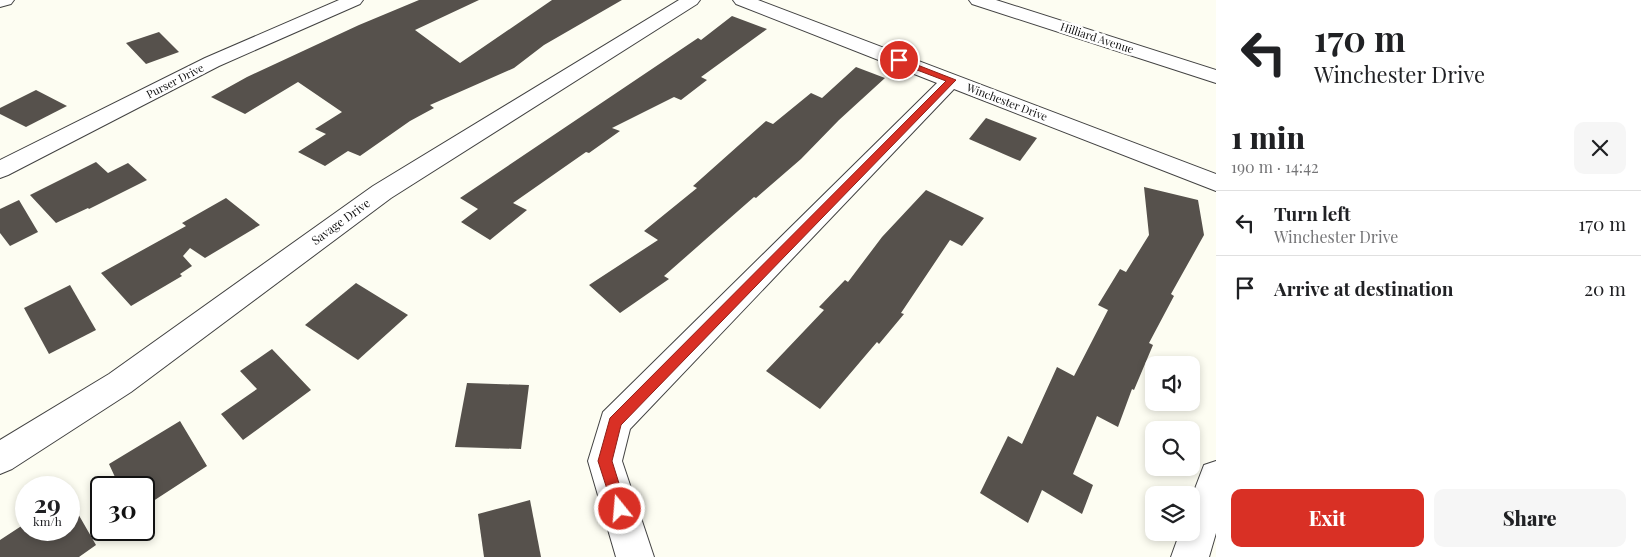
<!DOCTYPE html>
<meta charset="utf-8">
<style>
:root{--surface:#fff;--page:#f6f6f6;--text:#202124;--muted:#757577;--line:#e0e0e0;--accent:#d93025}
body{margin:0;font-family:"Playfair Display",serif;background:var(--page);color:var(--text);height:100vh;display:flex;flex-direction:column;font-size:19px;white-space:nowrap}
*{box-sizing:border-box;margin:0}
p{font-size:16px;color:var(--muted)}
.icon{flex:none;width:28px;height:28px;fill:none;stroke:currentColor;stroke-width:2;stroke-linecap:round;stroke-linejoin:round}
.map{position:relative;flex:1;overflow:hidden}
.side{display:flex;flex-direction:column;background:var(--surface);width:425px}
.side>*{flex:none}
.hud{background:#fff;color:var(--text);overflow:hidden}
.fabs{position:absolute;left:1145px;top:356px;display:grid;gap:10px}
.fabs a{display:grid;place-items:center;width:55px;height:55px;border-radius:10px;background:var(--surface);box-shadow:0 2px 8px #0003;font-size:25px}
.speed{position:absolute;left:15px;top:476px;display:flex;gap:10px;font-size:25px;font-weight:700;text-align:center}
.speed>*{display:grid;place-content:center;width:65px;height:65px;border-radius:50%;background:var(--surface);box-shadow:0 2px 8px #0003;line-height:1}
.speed small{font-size:12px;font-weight:400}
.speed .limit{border:2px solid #111;border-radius:8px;background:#fff;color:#111}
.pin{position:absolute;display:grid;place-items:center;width:42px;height:42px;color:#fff;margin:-21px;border:2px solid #fff;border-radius:50%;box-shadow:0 1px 5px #0007}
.me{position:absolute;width:55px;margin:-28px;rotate:343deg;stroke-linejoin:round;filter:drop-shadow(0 0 4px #0008)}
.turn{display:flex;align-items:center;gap:18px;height:105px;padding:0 15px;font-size:22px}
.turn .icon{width:65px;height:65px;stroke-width:2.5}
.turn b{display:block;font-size:35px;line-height:42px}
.round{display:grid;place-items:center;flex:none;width:52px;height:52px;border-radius:10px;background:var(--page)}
.head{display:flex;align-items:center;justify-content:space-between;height:85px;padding:0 15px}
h1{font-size:30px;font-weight:800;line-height:38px}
.cta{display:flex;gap:10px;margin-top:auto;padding:10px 15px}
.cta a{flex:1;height:58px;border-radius:10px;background:var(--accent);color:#fff;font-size:20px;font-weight:800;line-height:58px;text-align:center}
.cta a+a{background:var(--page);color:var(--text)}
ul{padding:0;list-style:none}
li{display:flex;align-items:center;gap:15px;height:65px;padding:0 15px;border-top:1px solid var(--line)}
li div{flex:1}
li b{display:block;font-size:19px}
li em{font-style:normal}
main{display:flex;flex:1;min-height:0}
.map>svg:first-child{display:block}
.building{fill:#56514c}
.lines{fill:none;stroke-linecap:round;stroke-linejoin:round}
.street-casing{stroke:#424242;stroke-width:2}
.street{fill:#fff;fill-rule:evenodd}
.route{fill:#d93025;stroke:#8d1f18}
.labels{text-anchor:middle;stroke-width:5;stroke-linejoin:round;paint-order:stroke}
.far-street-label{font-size:11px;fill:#0f0f0f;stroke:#fff}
.street-label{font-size:12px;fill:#0f0f0f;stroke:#fff}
</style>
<main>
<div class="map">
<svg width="1216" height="557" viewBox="0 0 1216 557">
<rect width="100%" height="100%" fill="#fdfdf2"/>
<g class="building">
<polygon points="419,0 479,0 415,30 460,63 552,0 622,0 544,45 514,68 430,105 434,108 410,121 360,156 348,151 325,166 298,152 326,134 315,129 342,112 298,82 245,114 211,97 247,77 359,25"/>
<polygon points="732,16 767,29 701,77 707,80 681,100 674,97 612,128 620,131 589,153 586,152 513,203 527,210 490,240 461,222 478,209 460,198 698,38 701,40"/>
<polygon points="159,32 179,52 146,64 126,43"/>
<polygon points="856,67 885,78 839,120 801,159 756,198 754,197 664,276 669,279 620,313 589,285 658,240 644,231 697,188 693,186 766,121 773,124 811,93 822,98"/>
<polygon points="36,90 67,106 26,127 0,114 0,108"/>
<polygon points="986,118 1037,138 1020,161 969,139"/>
<polygon points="96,162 108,173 128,163 147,180 89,209 88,208 56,223 30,195"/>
<polygon points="1144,187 1198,200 1204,235 1171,294 1174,296 1149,343 1153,345 1134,390 1132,389 1118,427 1097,416 1073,474 1093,485 1082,514 1042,490 1028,523 980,493 1008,436 1022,444 1057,367 1074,376 1108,310 1098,305 1120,269 1126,272 1149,235"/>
<polygon points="926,190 984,218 962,246 950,240 901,313 904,314 879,344 877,342 820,409 766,371 824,310 819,307 845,280 848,282 882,237"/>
<polygon points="226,198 260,225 205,258 190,248 183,256 192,266 180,274 182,276 131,306 101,273 186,226 182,223"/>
<polygon points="19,200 38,232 10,246 0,233 0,209"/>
<polygon points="356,283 408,315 358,360 305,325"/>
<polygon points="70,285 96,330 49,354 24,308"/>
<polygon points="272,349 311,390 243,440 221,414 257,389 240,371"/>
<polygon points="467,383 529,385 521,449 455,447"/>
<polygon points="180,421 207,466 144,507 144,488 120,488 109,464"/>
<polygon points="69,498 96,545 79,557 0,557 0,540 26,523 26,530 69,530"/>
<polygon points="530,500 541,557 484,557 478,514"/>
</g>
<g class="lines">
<defs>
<g id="street">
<polygon points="0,0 14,0 11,4 0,7"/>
<polygon points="339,0 363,0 360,4 219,66 8,175 0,178 0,160 205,58"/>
<polygon points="679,0 700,0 697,4 391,198 131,392 12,469 0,474 0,440 109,374 373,186"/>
<polygon points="733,0 758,0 1216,174 1216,191 954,89 630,429 622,461 654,557 616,557 588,461 603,412 937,83 736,4"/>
<polygon points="969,0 996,0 1216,70 1216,83 972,4"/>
<polygon points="1216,461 1216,533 1209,557 1171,557 1180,532 1191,532 1191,499 1204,465"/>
</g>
</defs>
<use href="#street" class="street-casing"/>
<use href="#street" class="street"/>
</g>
<polygon class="route" points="896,59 902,59 956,80 621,425 612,461 627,509 625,514 620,516 615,514 598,461 610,418 946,81 896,62"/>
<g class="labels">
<g class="far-street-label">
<text transform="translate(1097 38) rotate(18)" y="4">Hilliard Avenue</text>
<text transform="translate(175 81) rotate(-27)" y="4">Purser Drive</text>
<text transform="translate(1007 102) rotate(21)" y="4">Winchester Drive</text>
</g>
<g class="street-label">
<text transform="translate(341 222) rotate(-36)" y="4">Savage Drive</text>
</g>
</g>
</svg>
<div class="fabs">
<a><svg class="icon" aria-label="sound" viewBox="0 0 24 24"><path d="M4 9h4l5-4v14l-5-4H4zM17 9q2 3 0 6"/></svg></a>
<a><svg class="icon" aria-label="search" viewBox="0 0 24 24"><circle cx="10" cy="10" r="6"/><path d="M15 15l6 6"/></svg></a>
<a><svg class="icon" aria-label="layers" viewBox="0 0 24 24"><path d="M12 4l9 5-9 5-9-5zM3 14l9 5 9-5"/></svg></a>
</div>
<div class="speed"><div>29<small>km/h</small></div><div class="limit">30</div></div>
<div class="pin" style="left:899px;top:60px;background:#d93025"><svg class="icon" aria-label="arrive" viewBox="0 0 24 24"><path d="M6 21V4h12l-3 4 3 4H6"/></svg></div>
<svg class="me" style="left:620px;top:509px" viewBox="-20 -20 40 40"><circle r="17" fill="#d93025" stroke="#fff" stroke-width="3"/><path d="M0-11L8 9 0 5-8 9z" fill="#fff"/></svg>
</div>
<section class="side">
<div class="hud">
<div class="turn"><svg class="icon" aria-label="left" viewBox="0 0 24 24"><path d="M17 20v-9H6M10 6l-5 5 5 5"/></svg><div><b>170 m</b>Winchester Drive</div></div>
</div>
<div class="head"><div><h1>1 min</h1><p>190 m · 14:42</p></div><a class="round"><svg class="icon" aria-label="close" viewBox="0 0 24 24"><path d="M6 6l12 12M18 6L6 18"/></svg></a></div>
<ul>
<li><svg class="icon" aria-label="left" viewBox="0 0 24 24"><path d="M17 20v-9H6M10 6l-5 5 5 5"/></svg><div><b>Turn left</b><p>Winchester Drive</p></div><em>170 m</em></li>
<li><svg class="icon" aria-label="arrive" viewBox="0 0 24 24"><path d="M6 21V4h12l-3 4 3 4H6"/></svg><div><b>Arrive at destination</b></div><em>20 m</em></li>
</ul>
<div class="cta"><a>Exit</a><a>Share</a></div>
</section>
</main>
